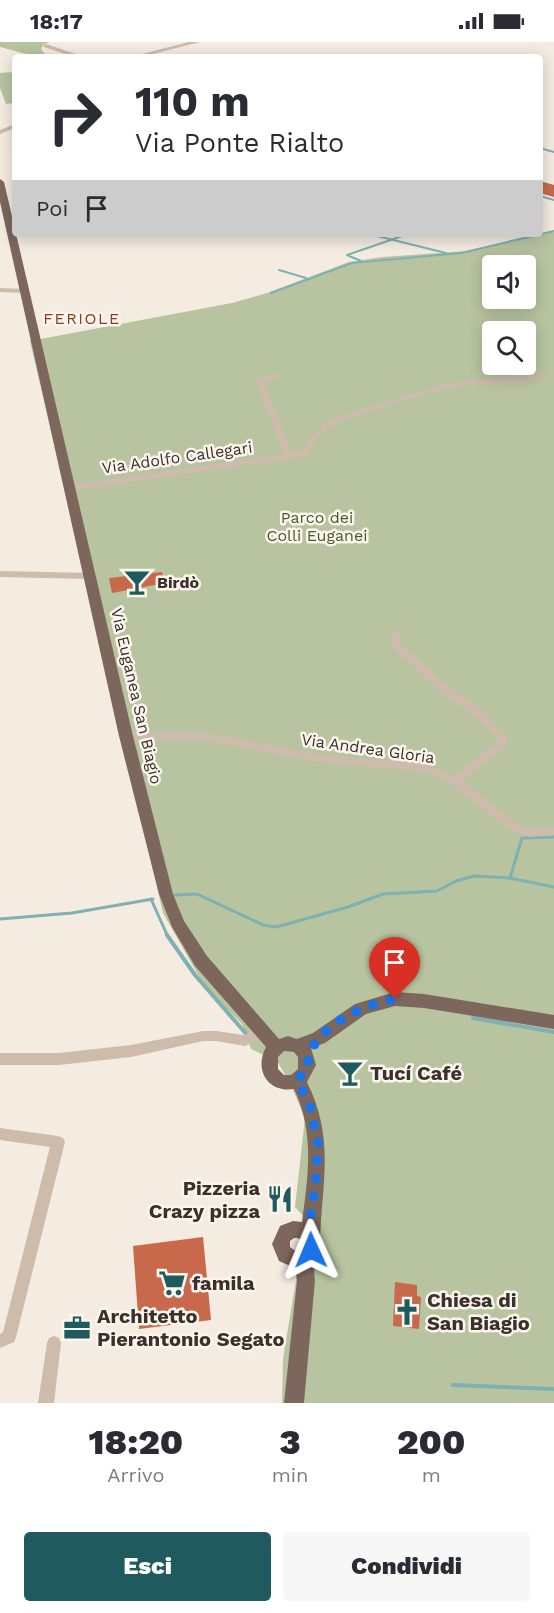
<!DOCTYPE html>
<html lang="it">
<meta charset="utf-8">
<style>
:root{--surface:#fff;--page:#f7f7f7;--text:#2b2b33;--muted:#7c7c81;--accent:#1f5a5e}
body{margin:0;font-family:"Work Sans",sans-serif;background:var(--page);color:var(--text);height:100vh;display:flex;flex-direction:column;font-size:22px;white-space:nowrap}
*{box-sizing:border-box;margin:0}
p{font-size:20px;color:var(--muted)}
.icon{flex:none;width:33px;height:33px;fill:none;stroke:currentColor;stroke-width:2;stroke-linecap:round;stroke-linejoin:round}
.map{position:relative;height:1361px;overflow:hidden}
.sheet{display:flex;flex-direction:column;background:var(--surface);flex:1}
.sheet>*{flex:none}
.hud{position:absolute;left:12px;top:12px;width:531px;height:183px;border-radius:6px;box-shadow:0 3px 15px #0003;background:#fff;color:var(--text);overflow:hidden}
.tools{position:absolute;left:482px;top:213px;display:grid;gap:12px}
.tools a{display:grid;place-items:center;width:54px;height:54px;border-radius:6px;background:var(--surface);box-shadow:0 3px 15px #0003;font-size:30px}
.pin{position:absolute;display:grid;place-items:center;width:51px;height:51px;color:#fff;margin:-62px -26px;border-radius:50% 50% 50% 0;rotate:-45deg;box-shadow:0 0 6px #0007}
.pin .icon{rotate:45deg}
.me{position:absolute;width:66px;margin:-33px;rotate:359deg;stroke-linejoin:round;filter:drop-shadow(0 0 4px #0008)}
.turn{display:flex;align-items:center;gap:21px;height:126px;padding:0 24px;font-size:27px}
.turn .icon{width:78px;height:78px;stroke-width:2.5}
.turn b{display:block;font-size:42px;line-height:51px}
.then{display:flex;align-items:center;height:57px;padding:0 24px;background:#0003;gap:12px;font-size:22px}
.eta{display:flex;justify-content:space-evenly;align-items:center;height:102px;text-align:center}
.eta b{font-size:36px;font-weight:800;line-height:42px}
.primary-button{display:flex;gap:12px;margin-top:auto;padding:12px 24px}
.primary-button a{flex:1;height:69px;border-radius:6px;background:var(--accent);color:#fff;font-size:24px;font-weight:800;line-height:69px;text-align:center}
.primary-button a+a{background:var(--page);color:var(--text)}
.status{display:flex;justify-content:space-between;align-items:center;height:42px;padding:0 30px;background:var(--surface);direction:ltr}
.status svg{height:16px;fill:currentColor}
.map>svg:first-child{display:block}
.green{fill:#b8c4a0;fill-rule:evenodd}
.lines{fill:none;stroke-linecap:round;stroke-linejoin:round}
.stream-far2{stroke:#7fb0b2;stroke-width:2}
.stream-far1{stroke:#7fb0b2;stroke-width:3}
.stream{stroke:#7fb0b2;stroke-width:4}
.building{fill:#c8694b}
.minor{fill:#cdbbac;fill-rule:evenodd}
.major{fill:#7d675c;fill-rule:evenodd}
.route{stroke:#1a73e8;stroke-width:10;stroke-dasharray:0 18}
.labels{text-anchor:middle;stroke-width:5;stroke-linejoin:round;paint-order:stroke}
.far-quarter-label{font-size:16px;letter-spacing:1.5px;fill:#8c3b22;stroke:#fbf5ee}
.street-label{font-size:16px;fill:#3b302b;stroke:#fbf5ee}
.park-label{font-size:16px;fill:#4a5a2e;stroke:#fbf5ee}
.poi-label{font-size:16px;font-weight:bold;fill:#3b302b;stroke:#fbf5ee;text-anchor:start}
.near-poi-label{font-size:20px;font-weight:bold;fill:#3b302b;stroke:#fbf5ee;text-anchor:start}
</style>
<div class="status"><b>18:17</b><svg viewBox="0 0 49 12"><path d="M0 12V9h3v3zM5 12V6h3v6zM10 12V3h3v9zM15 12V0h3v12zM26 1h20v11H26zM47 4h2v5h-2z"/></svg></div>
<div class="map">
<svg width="554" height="1361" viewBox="0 0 554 1361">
<rect width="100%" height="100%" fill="#f4ebe1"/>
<g class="green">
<polygon points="0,0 49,0 43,3 41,7 47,15 38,15 0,5"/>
<polygon points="15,30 15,61 6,62 0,46 0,31"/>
<path d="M554,188v1173h-272l1,-44 23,-140 -11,-12 10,-89 -15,-35 -13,-22 -26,-12 -9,-25 -37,-37 -42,-74 -133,-572 202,-38 35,-10 82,-31 33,-5 85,-6zM492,224h33v32h-33zM492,290h33v32h-33z"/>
</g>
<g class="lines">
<g class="stream-far2">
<polyline points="540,106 554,110"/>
<polyline points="540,154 554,158"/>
<polyline points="369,192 446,211"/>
<polyline points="361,219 347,213 408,192"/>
<polyline points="279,228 306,236"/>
<polyline points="271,251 352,221 461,211 554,189"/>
</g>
<g class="stream-far1">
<polyline points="510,836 522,796 554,795"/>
<polyline points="175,853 197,852 263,883 276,885 348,865 383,852 437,849 456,839 474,834 510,836 554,845"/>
<polyline points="151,857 168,895"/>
<polyline points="0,877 72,871 153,857"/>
</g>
<g class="stream">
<polyline points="167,893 195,933 248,994"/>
<polyline points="473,976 554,990"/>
<polyline points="453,1343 554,1347"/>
</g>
</g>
<g class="building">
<polygon points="540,139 554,143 554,155 540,151"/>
<polygon points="162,530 165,541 112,551 109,536"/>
<polygon points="203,1195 211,1278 139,1287 133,1204"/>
<polygon points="395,1240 417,1243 417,1254 421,1255 419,1287 393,1284"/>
</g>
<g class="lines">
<g class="minor">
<polygon points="189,0 200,0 141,15 130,15"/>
<polygon points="46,2 82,14 83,15 74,15 44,5 43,4"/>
<polygon points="15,82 15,86 0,92 0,88"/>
<polygon points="0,246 25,247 29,249 25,251 0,250"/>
<path d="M275,331l4,2 -1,2 -14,6 28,70 8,-1 21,-27 18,-9 102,-31 22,-4 65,-5 13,-3 4,2c-15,9 -58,9 -78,10 -21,2 -127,32 -141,45 -8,7 -14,18 -20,26l-3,1 -233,34 -4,-3 4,-3 214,-31 -28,-71 2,-5z"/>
<polygon points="0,529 90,531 95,534 90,537 0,535"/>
<polygon points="398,588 403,591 399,597 402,603 453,648 480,666 508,696 507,704 463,739 519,783 529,787 554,785 554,793 529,795 511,789 451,742 423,730 317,720 209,699 126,698 121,694 126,690 209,691 317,712 424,722 454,734 498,699 498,697 472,672 445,654 394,607 389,597 395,589"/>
<polygon points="262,984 266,985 268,989 266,993 245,1004 216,999 203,999 131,1015 59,1023 0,1023 0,1011 59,1011 131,1003 203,989 216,989 244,993"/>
<polygon points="0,1086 58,1094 63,1096 65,1100 16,1295 14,1300 0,1306 0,1292 3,1290 50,1105 0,1098"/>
<polygon points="54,1294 59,1296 61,1301 54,1361 38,1361 47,1301 49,1296"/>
</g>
<path class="major" d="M0,137l4,3 129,554 40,158 11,27 23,35 72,83 9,-3 9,3 16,-6 42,-29 40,-12 29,2 130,21v14l-130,-21 -29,-2 -29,8 -41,29 -14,5 5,17 -9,17c29,59 14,102 13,162 0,14 -8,22 -5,36l-11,123h-20l13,-123 -2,-12 -16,-7 -7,-17 8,-18 13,-5 9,1c6,-46 13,-89 -8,-133 -27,4 -40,-20 -28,-42l-71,-81 -23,-39 -13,-33 -40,-158 -119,-534zM284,1009l10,1 4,5v12l-7,6h-7l-6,-6v-12zM294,1196h4l4,3v6l-4,3h-4l-4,-3v-6z"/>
</g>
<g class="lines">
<path class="route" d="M311,1208l-1,-32 6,-36 2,-39 -8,-37 -13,-27 9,-7c3,-6 1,-12 3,-18 14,-31 54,-49 86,-55"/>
</g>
<defs>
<symbol id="bar-bare" viewBox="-9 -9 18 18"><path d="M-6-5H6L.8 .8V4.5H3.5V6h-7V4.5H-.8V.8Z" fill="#1f5a5e" stroke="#fbf5ee" stroke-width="2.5" paint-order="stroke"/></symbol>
<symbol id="restaurant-bare" viewBox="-9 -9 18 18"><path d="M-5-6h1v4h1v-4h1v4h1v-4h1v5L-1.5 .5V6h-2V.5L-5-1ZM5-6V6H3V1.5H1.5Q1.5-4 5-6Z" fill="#1f5a5e" stroke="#fbf5ee" stroke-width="2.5" paint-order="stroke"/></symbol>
<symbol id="supermarket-bare" viewBox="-9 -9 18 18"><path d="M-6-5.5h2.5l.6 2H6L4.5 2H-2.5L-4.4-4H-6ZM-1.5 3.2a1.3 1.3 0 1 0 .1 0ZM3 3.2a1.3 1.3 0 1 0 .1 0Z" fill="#1f5a5e" stroke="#fbf5ee" stroke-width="2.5" paint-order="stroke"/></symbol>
<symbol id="church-bare" viewBox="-9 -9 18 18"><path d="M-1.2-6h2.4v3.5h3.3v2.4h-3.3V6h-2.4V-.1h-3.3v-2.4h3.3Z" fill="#1f5a5e" stroke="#fbf5ee" stroke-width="2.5" paint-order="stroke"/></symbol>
<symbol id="office-bare" viewBox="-9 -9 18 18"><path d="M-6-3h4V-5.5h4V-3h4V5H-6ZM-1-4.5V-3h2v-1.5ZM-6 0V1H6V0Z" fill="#1f5a5e" stroke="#fbf5ee" stroke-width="2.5" paint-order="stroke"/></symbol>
</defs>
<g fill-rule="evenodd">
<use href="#bar-bare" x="118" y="521" width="38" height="38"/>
<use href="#bar-bare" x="331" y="1012" width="38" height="38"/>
<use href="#restaurant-bare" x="261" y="1138" width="38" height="38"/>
<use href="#supermarket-bare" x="153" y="1222" width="38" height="38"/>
<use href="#church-bare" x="388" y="1251" width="38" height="38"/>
<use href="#office-bare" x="58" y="1267" width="38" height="38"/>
</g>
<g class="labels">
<g class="far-quarter-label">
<text x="82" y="282">FERIOLE</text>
</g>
<g class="street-label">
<text transform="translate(177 415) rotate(-8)" y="6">Via Adolfo Callegari</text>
<text transform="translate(137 654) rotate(77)" y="6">Via Euganea San Biagio</text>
<text transform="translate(368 706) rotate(8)" y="6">Via Andrea Gloria</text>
</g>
<g class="park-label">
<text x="317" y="481">Parco dei<tspan x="317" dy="18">Colli Euganei</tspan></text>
</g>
<g class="poi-label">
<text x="157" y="546">Birdò</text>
</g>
<g class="near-poi-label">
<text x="370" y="1038">Tucí Café</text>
<text x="260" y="1153" text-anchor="end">Pizzeria<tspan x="260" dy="23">Crazy pizza</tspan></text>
<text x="192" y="1248">famila</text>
<text x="427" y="1265">Chiesa di<tspan x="427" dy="23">San Biagio</tspan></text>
<text x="97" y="1281">Architetto<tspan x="97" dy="23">Pierantonio Segato</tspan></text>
</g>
</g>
</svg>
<div class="tools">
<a><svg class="icon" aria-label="sound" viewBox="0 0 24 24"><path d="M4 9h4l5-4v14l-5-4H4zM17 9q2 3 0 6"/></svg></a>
<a><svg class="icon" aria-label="search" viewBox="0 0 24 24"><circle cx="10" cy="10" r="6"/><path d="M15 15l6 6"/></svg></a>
</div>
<div class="pin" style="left:395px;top:957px;background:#d93025"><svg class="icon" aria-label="arrive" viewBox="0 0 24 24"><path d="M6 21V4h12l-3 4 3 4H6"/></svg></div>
<svg class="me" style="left:311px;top:1208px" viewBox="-20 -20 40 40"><path d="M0-17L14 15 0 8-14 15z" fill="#1a73e8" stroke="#fff" stroke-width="4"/></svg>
<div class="hud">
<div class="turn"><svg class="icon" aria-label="right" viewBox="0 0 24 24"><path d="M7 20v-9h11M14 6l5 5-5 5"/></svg><div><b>110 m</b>Via Ponte Rialto</div></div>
<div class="then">Poi<svg class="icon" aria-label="arrive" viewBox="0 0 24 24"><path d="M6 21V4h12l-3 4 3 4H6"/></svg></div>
</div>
</div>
<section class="sheet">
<div class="eta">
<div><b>18:20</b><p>Arrivo</p></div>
<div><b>3</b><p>min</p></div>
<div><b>200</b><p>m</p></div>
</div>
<div class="primary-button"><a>Esci</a><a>Condividi</a></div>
</section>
